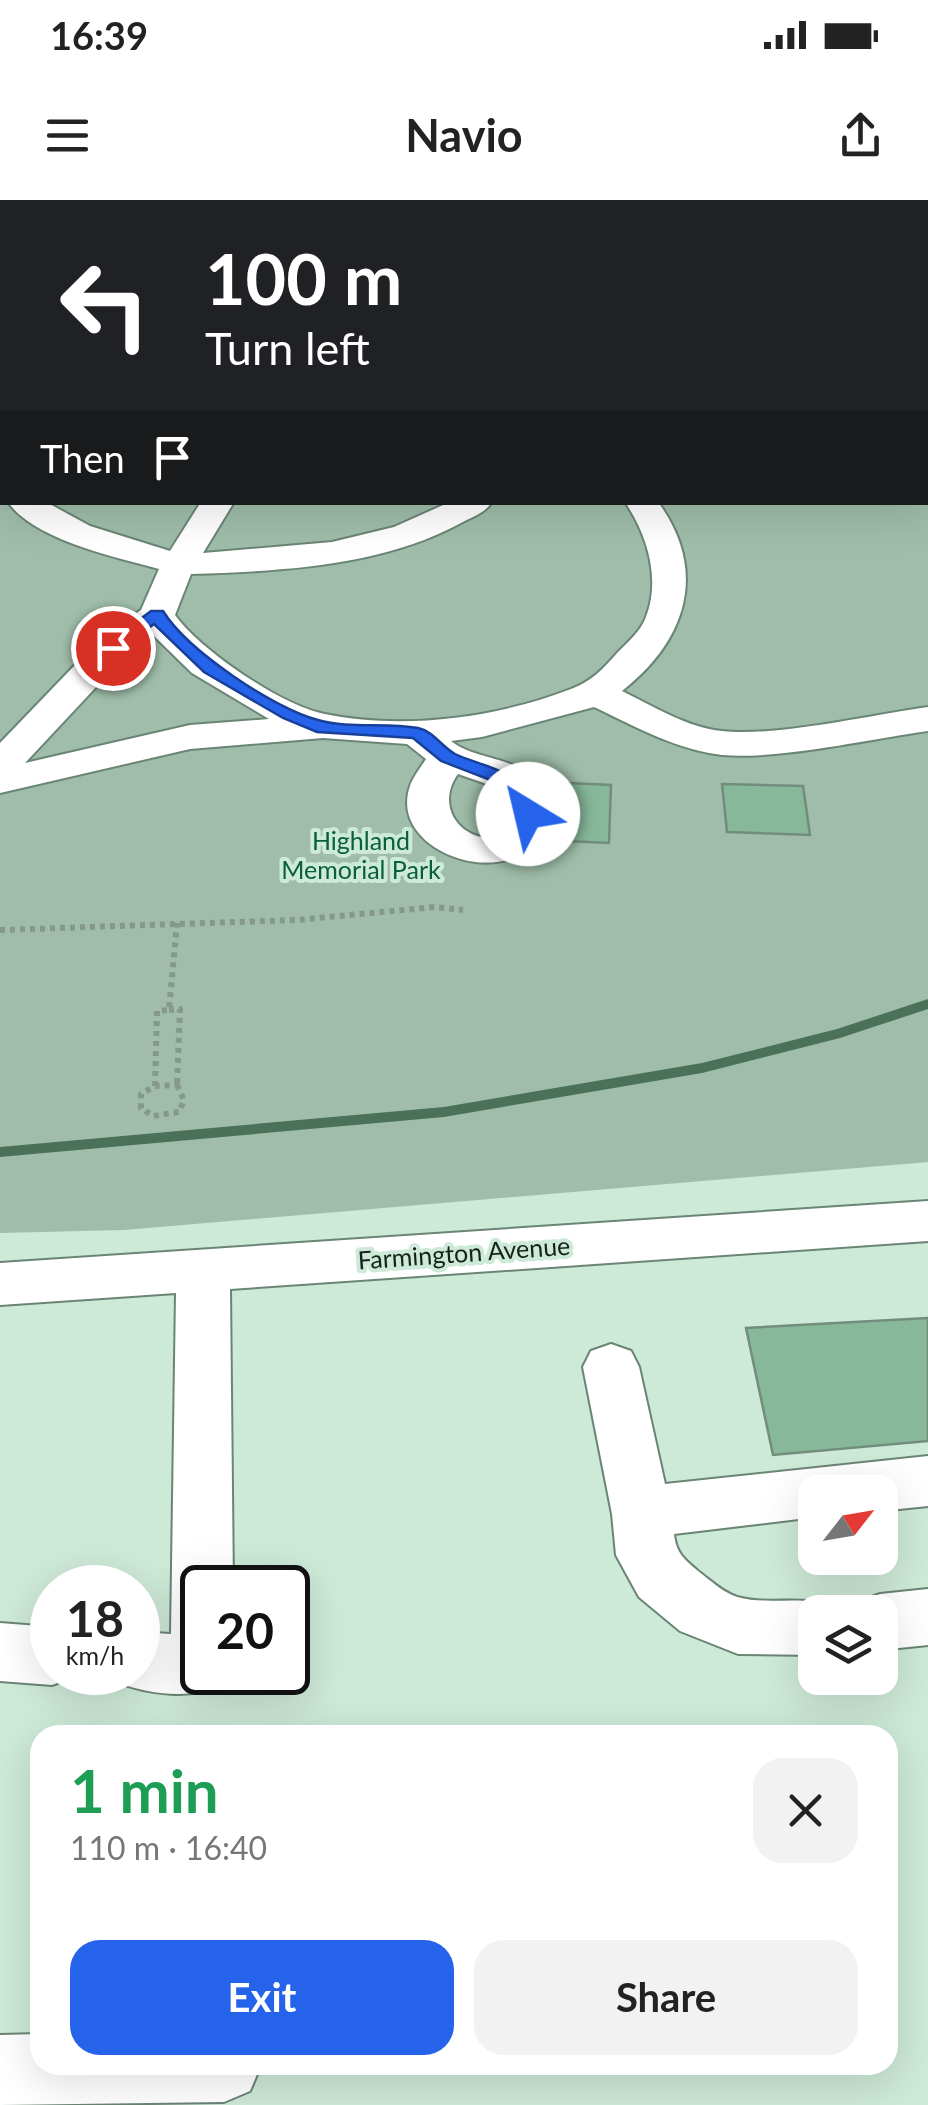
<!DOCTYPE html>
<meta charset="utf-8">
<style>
:root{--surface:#fff;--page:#f2f2f2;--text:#222;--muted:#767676;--accent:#2563eb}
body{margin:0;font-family:Lato,sans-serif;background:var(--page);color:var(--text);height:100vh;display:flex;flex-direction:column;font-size:38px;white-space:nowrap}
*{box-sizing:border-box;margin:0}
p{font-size:32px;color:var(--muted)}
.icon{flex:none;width:55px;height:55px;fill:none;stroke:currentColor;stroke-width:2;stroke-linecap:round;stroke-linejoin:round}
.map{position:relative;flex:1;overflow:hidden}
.side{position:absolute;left:30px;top:1525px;width:868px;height:350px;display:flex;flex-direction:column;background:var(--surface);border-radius:30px;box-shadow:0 10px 40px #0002}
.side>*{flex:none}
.top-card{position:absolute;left:0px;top:0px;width:930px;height:305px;box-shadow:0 10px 40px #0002;background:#202124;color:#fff;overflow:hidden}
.needle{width:65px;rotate:59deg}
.buttons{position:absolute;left:798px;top:1275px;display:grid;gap:20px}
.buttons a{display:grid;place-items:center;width:100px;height:100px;border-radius:20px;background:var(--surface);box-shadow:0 10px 40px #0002;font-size:50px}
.speed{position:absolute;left:30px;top:1365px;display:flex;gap:20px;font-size:50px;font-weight:700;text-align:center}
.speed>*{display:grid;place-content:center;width:130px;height:130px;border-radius:50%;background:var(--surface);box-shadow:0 10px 40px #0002;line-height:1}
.speed small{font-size:25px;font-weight:400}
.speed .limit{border:5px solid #111;border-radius:15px;background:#fff;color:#111}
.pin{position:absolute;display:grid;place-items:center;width:85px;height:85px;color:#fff;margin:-42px;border:5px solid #fff;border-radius:50%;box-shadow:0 2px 10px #0007}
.me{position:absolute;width:110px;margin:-55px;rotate:324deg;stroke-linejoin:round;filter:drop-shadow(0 0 8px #0008)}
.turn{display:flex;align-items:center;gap:35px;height:210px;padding:0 40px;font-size:45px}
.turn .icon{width:130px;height:130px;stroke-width:2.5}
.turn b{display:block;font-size:70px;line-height:85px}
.then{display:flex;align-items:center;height:95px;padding:0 40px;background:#0003;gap:20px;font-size:38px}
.round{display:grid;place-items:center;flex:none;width:105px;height:105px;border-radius:30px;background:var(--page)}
.overview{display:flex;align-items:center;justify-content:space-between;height:170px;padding:0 40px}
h1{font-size:60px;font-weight:700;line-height:75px;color:#1e9e55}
.action{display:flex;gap:20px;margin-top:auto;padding:20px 40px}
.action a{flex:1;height:115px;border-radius:30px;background:var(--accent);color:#fff;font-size:40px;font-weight:700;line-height:115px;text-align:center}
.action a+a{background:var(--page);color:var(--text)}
.status{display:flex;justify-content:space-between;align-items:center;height:70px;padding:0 50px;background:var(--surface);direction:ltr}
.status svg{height:28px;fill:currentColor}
header{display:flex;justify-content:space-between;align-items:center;height:130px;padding:0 40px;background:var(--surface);font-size:45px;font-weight:700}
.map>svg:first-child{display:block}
.green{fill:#9fbdaa;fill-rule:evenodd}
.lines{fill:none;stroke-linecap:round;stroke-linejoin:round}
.stream{fill:#4c715a;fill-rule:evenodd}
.building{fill:#87b89a;stroke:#738d7d;stroke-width:2.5}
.minor-casing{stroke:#6b8575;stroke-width:4}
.path{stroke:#84998c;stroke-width:6;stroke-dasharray:5 5;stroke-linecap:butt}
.minor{fill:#fff;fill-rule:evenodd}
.route{fill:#2563eb;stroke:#184099;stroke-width:2.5}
.labels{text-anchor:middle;stroke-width:8;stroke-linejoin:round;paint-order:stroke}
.park-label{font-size:25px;fill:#095f3a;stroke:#cde9d7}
.street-label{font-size:25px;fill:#16211a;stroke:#cde9d7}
</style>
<div class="status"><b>16:39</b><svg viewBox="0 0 49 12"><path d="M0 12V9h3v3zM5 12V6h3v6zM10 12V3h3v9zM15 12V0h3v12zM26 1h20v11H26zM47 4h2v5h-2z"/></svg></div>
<header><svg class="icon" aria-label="menu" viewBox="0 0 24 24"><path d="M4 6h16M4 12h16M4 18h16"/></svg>Navio<svg class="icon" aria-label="share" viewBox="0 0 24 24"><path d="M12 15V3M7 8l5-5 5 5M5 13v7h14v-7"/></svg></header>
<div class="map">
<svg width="928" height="1905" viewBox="0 0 928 1905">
<rect width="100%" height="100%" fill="#cde9d7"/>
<path class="green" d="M0,0h928v962l-804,68 -124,3zM2,2h926v300h-926z"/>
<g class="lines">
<polygon class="stream" points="928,799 928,809 840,838 702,873 444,917 0,957 0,947 444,907 702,863 837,829"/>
</g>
<g class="building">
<polygon points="568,583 611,585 609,643 566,641"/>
<polygon points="722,584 803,586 810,635 727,632"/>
<polygon points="928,1118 928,1241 773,1255 746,1128"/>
</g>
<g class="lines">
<defs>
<g id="minor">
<polygon points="247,0 305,0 307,2 249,2"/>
<polygon points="501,0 528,0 530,2 503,2"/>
<path d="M8,302h38l44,24 80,25 31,-49h33l-31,51 129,-11 62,-15 56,-25h42c-7,11 -20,15 -31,21 -81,44 -181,48 -270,51l-16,41c25,35 107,91 150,99 79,16 171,4 246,-25 20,-7 33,-21 47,-37 10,-10 23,-21 28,-35 15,-38 1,-83 -21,-115h33c51,70 28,139 -36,189 31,15 66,37 100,40 55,6 148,-16 206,-24v24c-58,8 -150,29 -206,24 -45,-5 -88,-29 -128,-48l-112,30 -31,4c24,19 62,15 82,38 14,15 18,30 11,49 -27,68 -158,26 -134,-42 3,-9 11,-19 16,-27l-19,-15 -84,-6 -133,11 -190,44v-50l100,-104 41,-29 18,-41c-43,-12 -125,-29 -151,-67zM153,435l39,38 77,46 -79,6 -165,38 101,-108zM458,574l26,9 20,12 4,16 -7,19 -20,7c-31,-8 -41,-39 -23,-63z"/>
<path d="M928,1001v40l-698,48 3,299h-31v84h28l-6,14c-34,13 -74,9 -108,-4l-4,-10h26v-40l33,2 5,-341 -176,12v-42z"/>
<path d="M611,1144l20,7 8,16 26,117 263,-28v50l-48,5v-19h-65v25l-141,17c2,19 10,25 24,37 12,9 24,21 39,26 33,9 65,-3 100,10l3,5h-25v43l-77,-1 -58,-23 -41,-34 -23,-42 -4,-41 -29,-147 8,-16z"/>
<polygon points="928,1389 928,1445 880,1450 880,1412 853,1412 858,1402 880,1394"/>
<polygon points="0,1423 52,1427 52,1472 76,1472 74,1477 52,1485 0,1481"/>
<polygon points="40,1834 40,1865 261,1865 250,1891 224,1902 0,1905 0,1835"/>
</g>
</defs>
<use href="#minor" class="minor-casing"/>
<g class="path">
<polyline points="0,730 296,720 435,707 463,710"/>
<polyline points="169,810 180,809 177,885"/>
<polygon points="177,885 184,900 179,912 153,916 141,908 141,894 155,886"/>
<polyline points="155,886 157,811 169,810 177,723"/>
</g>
<use href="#minor" class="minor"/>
</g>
<path class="route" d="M151,411h12c25,40 110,97 155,109 31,9 68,2 100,8 15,3 24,19 37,26 24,12 97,24 80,64h-13l-2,-13 -14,-19 -65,-25 -28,-23 -96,-6 -34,-14 -79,-46 -50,-48 -35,27h-12v-7z"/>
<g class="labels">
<g class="park-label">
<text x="361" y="650">Highland<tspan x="361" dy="29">Memorial Park</tspan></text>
</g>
<g class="street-label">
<text transform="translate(464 1053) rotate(-4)" y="9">Farmington Avenue</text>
</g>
</g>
</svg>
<div class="buttons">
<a><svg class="needle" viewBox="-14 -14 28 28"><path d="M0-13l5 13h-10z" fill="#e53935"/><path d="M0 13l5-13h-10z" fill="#767676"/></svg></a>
<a><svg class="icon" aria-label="layers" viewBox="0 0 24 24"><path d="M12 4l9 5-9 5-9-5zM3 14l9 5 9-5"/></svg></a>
</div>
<div class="speed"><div>18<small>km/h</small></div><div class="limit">20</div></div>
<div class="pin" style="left:113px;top:448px;background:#d93025"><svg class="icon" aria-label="arrive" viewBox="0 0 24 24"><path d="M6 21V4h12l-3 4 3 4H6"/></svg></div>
<svg class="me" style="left:528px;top:614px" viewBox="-20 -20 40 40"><circle r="19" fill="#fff"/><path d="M0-13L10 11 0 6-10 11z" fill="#2563eb"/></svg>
<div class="top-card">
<div class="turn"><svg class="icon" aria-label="left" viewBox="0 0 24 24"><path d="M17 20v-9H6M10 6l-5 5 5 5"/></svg><div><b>100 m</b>Turn left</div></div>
<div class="then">Then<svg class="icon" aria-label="arrive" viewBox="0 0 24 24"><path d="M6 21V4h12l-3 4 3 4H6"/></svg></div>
</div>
<section class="side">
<div class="overview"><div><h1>1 min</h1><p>110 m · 16:40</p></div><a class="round"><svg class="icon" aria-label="close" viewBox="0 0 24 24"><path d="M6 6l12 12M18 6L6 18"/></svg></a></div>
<div class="action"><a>Exit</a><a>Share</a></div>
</section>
</div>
